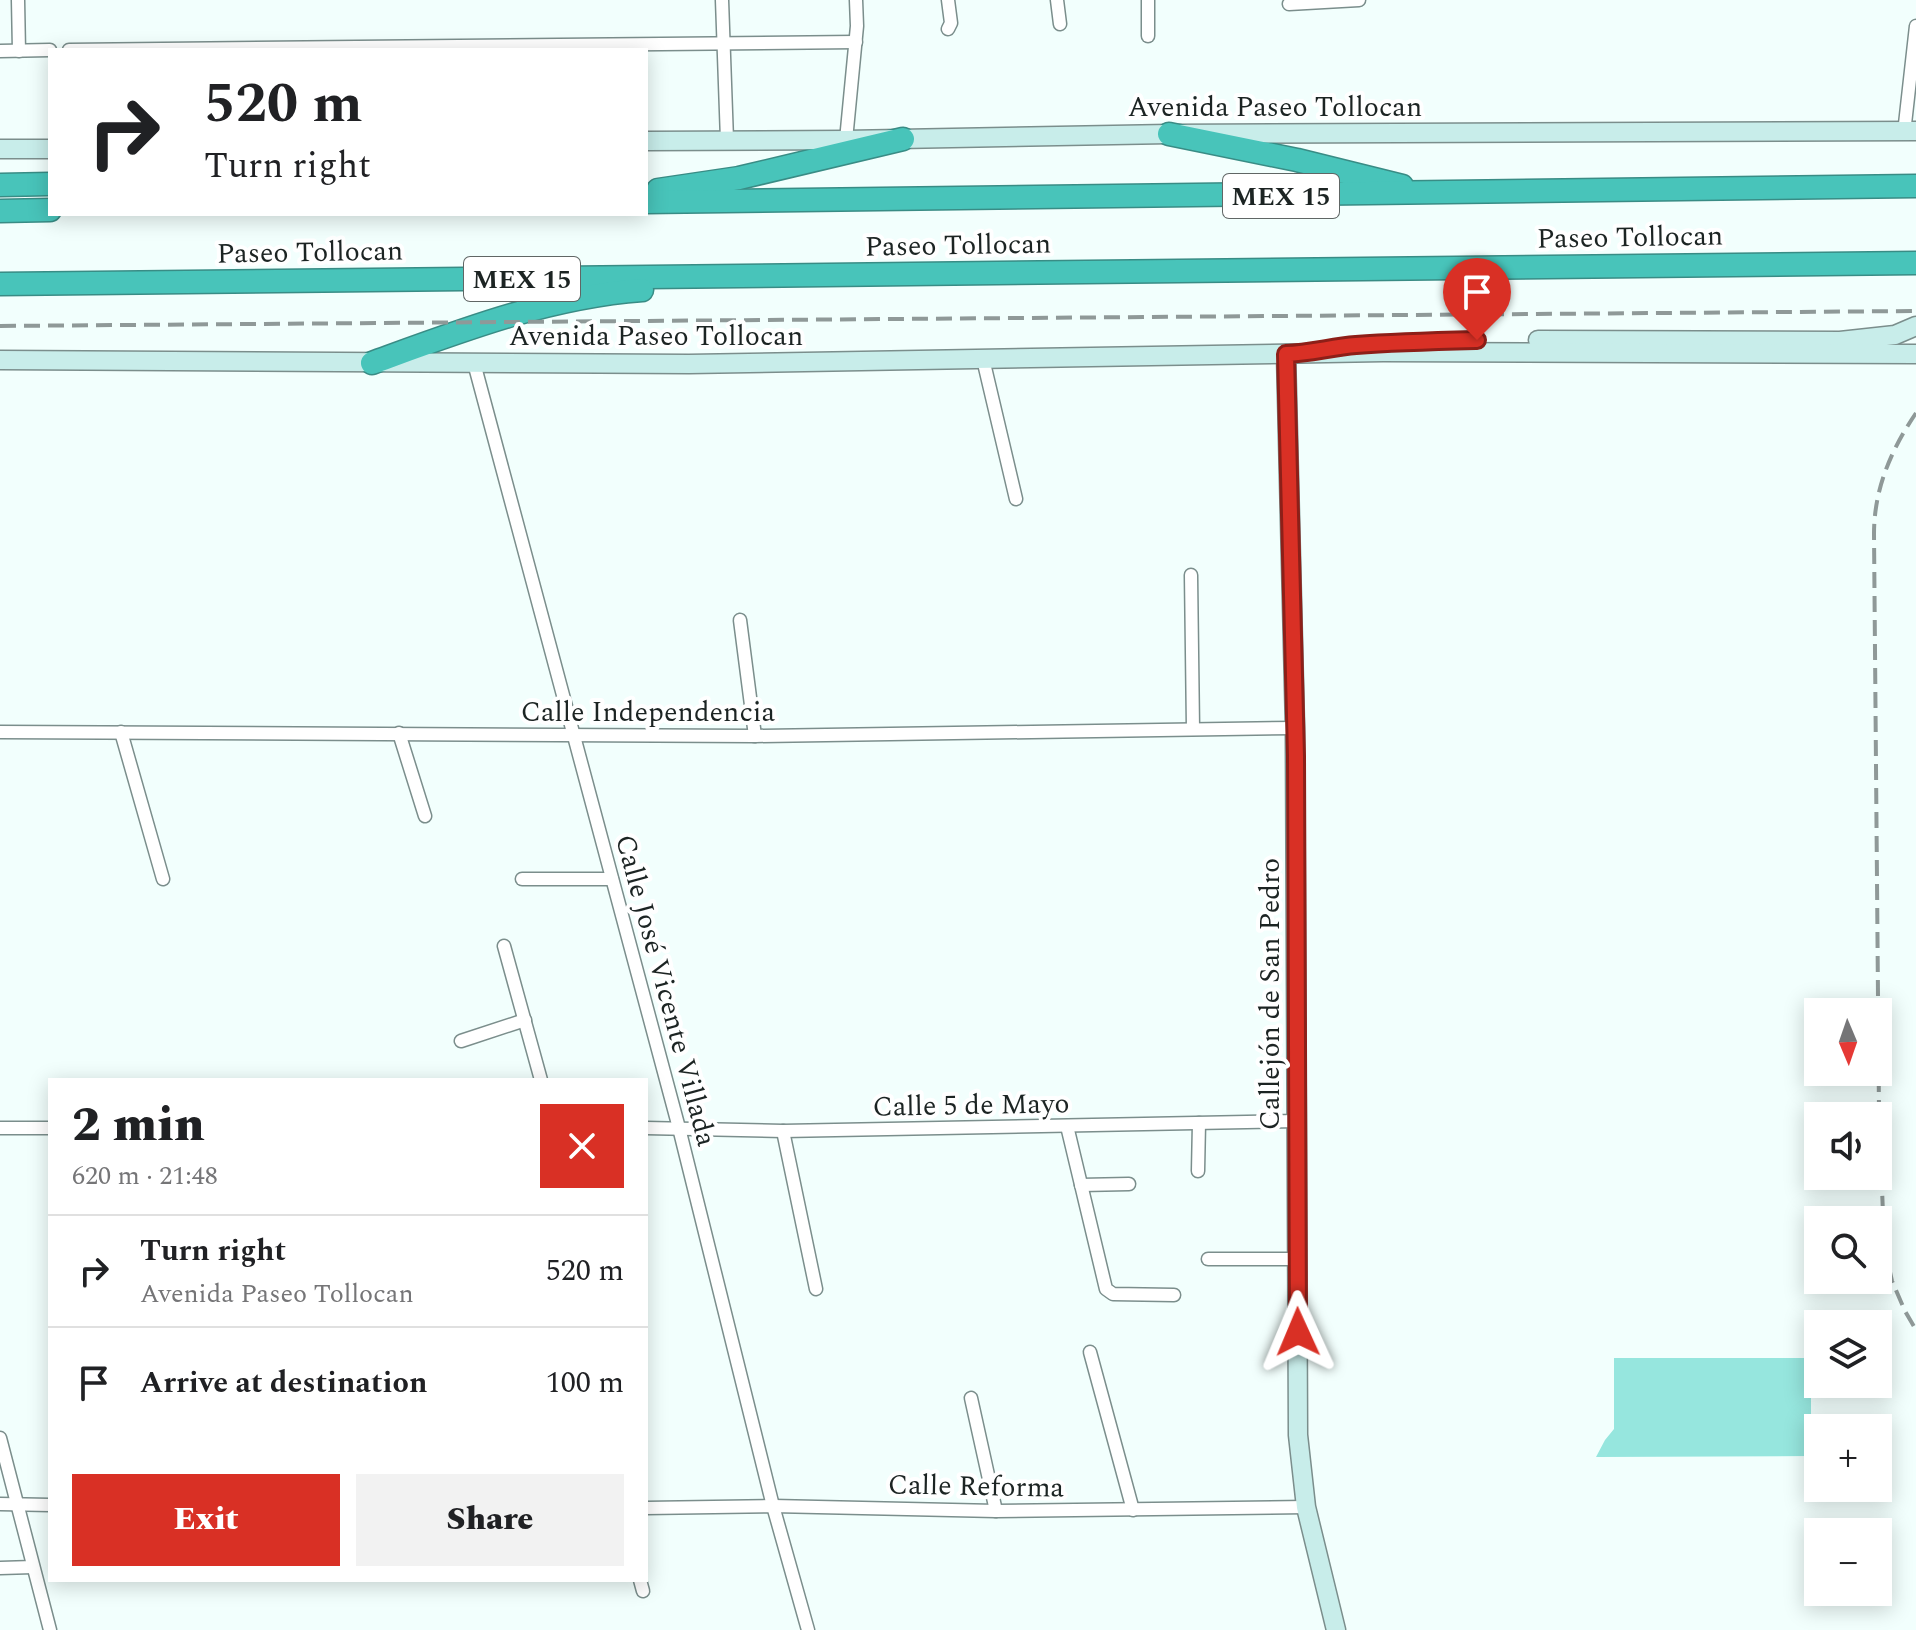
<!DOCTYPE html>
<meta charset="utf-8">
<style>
:root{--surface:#fff;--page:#f2f2f2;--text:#202124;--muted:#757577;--line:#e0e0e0;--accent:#d93025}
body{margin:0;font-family:Spectral,serif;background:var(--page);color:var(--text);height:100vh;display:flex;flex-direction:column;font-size:30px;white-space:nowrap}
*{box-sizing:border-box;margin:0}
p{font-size:26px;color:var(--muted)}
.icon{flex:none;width:44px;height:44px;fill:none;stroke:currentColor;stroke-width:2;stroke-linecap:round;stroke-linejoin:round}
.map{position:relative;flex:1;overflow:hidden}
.side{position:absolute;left:48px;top:1078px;width:600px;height:504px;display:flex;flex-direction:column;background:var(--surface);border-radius:0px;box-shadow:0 4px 20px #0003}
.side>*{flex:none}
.top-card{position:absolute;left:48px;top:48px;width:600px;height:168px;border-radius:0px;box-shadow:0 4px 20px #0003;background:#fff;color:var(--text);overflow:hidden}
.needle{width:52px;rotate:178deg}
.controls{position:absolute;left:1804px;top:998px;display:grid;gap:16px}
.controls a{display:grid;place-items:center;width:88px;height:88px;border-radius:0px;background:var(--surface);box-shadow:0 4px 20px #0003;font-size:40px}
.pin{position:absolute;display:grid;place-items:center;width:68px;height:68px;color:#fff;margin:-82px -34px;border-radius:50% 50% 50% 0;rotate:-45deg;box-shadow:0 0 8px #0007}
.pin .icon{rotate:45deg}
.me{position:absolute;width:88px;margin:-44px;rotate:359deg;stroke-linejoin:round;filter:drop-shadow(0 0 6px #0008)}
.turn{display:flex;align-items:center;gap:28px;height:168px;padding:0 24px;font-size:36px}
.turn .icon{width:104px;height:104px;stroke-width:2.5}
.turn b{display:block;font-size:56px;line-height:68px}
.round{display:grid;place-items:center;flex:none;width:84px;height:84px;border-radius:0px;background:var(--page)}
.summary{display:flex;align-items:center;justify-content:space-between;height:136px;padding:0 24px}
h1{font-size:48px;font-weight:800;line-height:60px}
.primary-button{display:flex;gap:16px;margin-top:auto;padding:16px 24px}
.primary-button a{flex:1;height:92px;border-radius:0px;background:var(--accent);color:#fff;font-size:32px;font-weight:800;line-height:92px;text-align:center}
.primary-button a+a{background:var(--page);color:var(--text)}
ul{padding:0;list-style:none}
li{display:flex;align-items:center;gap:24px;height:112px;padding:0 24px;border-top:2px solid var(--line)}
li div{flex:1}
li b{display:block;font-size:30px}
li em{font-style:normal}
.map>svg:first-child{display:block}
.green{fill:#96e6de}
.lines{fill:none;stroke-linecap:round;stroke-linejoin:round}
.street-casing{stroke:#7b8e8c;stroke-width:15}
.secondary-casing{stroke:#7b8e8c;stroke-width:21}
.highway-casing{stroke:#398c85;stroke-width:25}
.street{stroke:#fff;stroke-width:12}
.secondary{stroke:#c8edea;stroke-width:18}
.highway{stroke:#48c4ba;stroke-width:22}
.rail{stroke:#8f9998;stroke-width:4;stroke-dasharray:16 8;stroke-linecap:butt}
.route-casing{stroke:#8d1f18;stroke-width:20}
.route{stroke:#d93025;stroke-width:14}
.labels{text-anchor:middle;stroke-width:8;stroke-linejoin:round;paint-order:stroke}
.shield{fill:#fff;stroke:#606665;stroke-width:2}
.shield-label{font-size:26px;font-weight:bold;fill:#1c2423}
.street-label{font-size:28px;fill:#1c2423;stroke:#fff}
</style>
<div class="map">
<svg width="1916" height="1630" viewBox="0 0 1916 1630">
<rect width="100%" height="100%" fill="#f2fffd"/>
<polygon class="green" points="1614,1358 1811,1358 1811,1456 1596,1457 1605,1440 1614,1429"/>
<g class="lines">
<defs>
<g id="street">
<polyline points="18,0 19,51"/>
<polyline points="722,0 727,140"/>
<polyline points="1057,0 1060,24"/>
<polyline points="1148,0 1148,36"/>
<polyline points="1289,4 1359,0"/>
<polyline points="948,29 951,23 948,0"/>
<polyline points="69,50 856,42"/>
<polyline points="0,51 50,50"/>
<polyline points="1904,133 1916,26"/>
<polyline points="846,140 857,26 856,0"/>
<polyline points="983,359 1016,499"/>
<polyline points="474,363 679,1128 773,1506 808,1630"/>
<polyline points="1191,575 1193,729"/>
<polyline points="740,620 755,736"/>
<polyline points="0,732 755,736 1295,728"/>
<polyline points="121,732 163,879"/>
<polyline points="399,733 425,816"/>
<polyline points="522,879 612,879"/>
<polyline points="504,946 541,1080"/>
<polyline points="461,1041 525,1020"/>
<polyline points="1067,1126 1106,1289 1113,1294 1174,1295"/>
<polyline points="0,1128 50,1128"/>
<polyline points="646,1128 783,1131 1297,1121"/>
<polyline points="783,1131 816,1289"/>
<polyline points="1198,1171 1199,1123"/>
<polyline points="1081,1185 1129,1184"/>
<polyline points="1208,1259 1297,1259"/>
<polyline points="1090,1352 1133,1510"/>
<polyline points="971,1398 996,1511"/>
<polyline points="0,1438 50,1630"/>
<polyline points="0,1504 50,1505"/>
<polyline points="646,1508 773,1506 996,1511 1306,1507"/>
<polyline points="0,1568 33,1567"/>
<polyline points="640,1580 643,1591"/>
</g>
<g id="secondary">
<polyline points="646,141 846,140 1169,134 1916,131"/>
<polyline points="0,149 50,149"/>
<polyline points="1538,340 1840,341 1895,335 1916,326"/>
<polyline points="1286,354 1295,728 1298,1435 1306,1507 1336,1630"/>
<polyline points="0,360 689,364 1383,352 1916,354"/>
</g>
<g id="highway">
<polyline points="1169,134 1297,160 1402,186"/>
<polyline points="0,185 50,184"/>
<polyline points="658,190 739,178 903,139"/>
<polyline points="646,202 1916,186"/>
<polyline points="0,211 50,210"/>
<polyline points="0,284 1916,263"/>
<path d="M372,363c88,-32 176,-66 270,-73"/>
</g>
</defs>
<use href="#street" class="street-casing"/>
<use href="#secondary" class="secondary-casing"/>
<use href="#highway" class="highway-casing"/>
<use href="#street" class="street"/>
<use href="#secondary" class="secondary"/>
<use href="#highway" class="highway"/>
<g class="rail">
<polyline points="0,326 1916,311"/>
<path d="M1916,413c-25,37 -42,76 -42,121l5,578 4,102 3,40 6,27 13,30 11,19"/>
</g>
</g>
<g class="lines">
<defs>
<path id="route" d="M1298,1332l-2,-576 -10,-402c24,-1 46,-7 70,-9 40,-3 81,-4 121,-5"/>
</defs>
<use href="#route" class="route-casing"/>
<use href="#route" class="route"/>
</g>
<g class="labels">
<g class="shield">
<rect x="1223" y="174" width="116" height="44" rx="6"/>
<rect x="464" y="257" width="116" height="44" rx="6"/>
</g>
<g class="shield-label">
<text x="1281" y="205">MEX 15</text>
<text x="522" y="288">MEX 15</text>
</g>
<g class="street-label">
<text x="1275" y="116">Avenida Paseo Tollocan</text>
<text transform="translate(1630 236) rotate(-1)" y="10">Paseo Tollocan</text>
<text transform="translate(958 244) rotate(-1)" y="10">Paseo Tollocan</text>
<text transform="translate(310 251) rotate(-1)" y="10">Paseo Tollocan</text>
<text x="656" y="345">Avenida Paseo Tollocan</text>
<text x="648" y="721">Calle Independencia</text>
<text transform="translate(667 990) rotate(75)" y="10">Calle José Vicente Villada</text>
<text transform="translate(1269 994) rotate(-90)" y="10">Callejón de San Pedro</text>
<text transform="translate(971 1104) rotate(-1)" y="10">Calle 5 de Mayo</text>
<text transform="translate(976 1485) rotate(1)" y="10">Calle Reforma</text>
</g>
</g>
</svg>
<div class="controls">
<a><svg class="needle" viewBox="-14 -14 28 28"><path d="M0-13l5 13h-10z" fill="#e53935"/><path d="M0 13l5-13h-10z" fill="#757577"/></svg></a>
<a><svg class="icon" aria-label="sound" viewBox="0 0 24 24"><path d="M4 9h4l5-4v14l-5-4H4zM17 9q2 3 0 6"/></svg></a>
<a><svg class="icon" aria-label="search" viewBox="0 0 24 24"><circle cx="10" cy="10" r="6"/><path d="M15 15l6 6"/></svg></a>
<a><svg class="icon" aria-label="layers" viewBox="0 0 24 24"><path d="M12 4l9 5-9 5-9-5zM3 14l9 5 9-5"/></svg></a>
<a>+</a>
<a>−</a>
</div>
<div class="pin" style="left:1477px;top:340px;background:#d93025"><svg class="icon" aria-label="arrive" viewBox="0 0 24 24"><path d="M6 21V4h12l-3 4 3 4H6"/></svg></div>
<svg class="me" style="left:1298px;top:1332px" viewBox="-20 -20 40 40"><path d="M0-17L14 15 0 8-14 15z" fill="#d93025" stroke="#fff" stroke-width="4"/></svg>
<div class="top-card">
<div class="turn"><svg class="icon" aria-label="right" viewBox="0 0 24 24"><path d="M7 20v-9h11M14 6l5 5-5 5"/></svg><div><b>520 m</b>Turn right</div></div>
</div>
<section class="side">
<div class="summary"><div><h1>2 min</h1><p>620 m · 21:48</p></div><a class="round" style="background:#d93025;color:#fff"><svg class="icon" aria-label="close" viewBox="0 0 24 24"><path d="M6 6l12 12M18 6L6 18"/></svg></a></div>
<ul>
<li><svg class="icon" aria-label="right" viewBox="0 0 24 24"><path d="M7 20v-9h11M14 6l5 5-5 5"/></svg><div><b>Turn right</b><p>Avenida Paseo Tollocan</p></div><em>520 m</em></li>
<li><svg class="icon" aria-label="arrive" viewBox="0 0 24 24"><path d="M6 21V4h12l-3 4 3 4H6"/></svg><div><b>Arrive at destination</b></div><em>100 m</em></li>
</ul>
<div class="primary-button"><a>Exit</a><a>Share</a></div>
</section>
</div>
